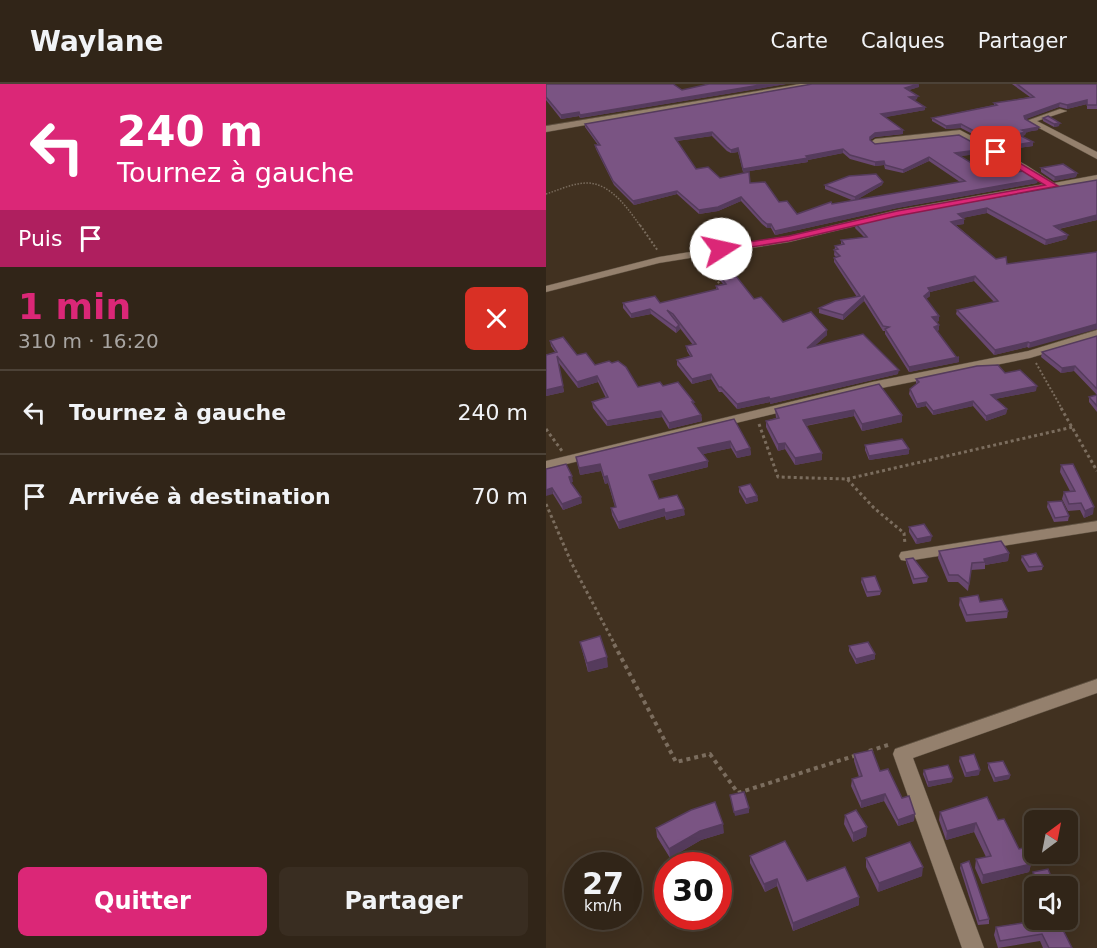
<!DOCTYPE html>
<html lang="fr">
<meta charset="utf-8">
<style>
:root{--surface:#312518;--page:#392d21;--text:#f1f3f6;--muted:#a8a5a2;--line:#4c4237;--accent:#db2777}
body{margin:0;font-family:"DejaVu Sans",sans-serif;background:var(--page);color:var(--text);height:100vh;display:flex;flex-direction:column;font-size:22px;white-space:nowrap}
*{box-sizing:border-box;margin:0}
p{font-size:20px;color:var(--muted)}
.icon{flex:none;width:33px;height:33px;fill:none;stroke:currentColor;stroke-width:2;stroke-linecap:round;stroke-linejoin:round}
.map{position:relative;flex:1;overflow:hidden}
.side{display:flex;flex-direction:column;background:var(--surface);width:546px}
.side>*{flex:none}
.guide{background:#db2777;color:#fff;overflow:hidden}
.needle{width:39px;rotate:32deg}
.fabs{position:absolute;left:478px;top:726px;display:grid;gap:12px}
.fabs a{display:grid;place-items:center;width:54px;height:54px;border-radius:9px;background:var(--surface);box-shadow:0 6px 24px #0002,0 0 0 2px var(--line);font-size:30px}
.speed{position:absolute;left:18px;top:768px;display:flex;gap:12px;font-size:30px;font-weight:700;text-align:center}
.speed>*{display:grid;place-content:center;width:78px;height:78px;border-radius:50%;background:var(--surface);box-shadow:0 6px 24px #0002,0 0 0 2px var(--line);line-height:1}
.speed small{font-size:15px;font-weight:400}
.speed .limit{border:9px solid #d22;background:#fff;color:#111}
.pin{position:absolute;display:grid;place-items:center;width:51px;height:51px;color:#fff;margin:-26px;border-radius:12px;box-shadow:0 3px 9px #0006}
.me{position:absolute;width:66px;margin:-33px;rotate:80deg;stroke-linejoin:round;filter:drop-shadow(0 0 4px #0008)}
.turn{display:flex;align-items:center;gap:21px;height:126px;padding:0 18px;font-size:27px}
.turn .icon{width:78px;height:78px;stroke-width:2.5}
.turn b{display:block;font-size:42px;line-height:51px}
.then{display:flex;align-items:center;height:57px;padding:0 18px;background:#0003;gap:12px;font-size:22px}
.round{display:grid;place-items:center;flex:none;width:63px;height:63px;border-radius:9px;background:var(--page)}
.headline{display:flex;align-items:center;justify-content:space-between;height:102px;padding:0 18px}
h1{font-size:36px;font-weight:700;line-height:45px;color:var(--accent)}
.cta{display:flex;gap:12px;margin-top:auto;padding:12px 18px}
.cta a{flex:1;height:69px;border-radius:9px;background:var(--accent);color:#fff;font-size:24px;font-weight:700;line-height:69px;text-align:center}
.cta a+a{background:var(--page);color:var(--text)}
ul{padding:0;list-style:none}
li{display:flex;align-items:center;gap:18px;height:84px;padding:0 18px;border-top:2px solid var(--line)}
li div{flex:1}
li b{display:block;font-size:22px}
li em{font-style:normal}
header{display:flex;align-items:center;gap:36px;box-sizing:border-box;height:84px;padding:0 30px;background:var(--surface);border-bottom:2px solid var(--line)}
header strong{font-size:28px}
nav{display:flex;gap:33px;margin-inline-start:auto;font-size:21px}
main{display:flex;flex:1;min-height:0}
.map>svg:first-child{display:block}
.lines{fill:none;stroke-linecap:round;stroke-linejoin:round}
.minor-casing{stroke:#5e5041;stroke-width:1}
.path-far3{stroke:#7b6d5e;stroke-width:1.5;stroke-dasharray:1.5 1.5;stroke-linecap:butt}
.path-far2{stroke:#7b6d5e;stroke-width:2;stroke-dasharray:2 2;stroke-linecap:butt}
.path-far1{stroke:#7b6d5e;stroke-width:3;stroke-dasharray:3 3;stroke-linecap:butt}
.path{stroke:#7b6d5e;stroke-width:4;stroke-dasharray:4 4;stroke-linecap:butt}
.minor{fill:#94806d;fill-rule:evenodd}
.wall{fill:#694871;fill-rule:evenodd}
.shaded-wall{fill:#553b5c}
.building{fill:#7a5483;stroke:#553b5c;stroke-width:1.5;fill-rule:evenodd}
.route{fill:#db2777;stroke:#8e194d;stroke-width:1.5}
</style>
<header>
<strong>Waylane</strong>
<nav><a>Carte</a><a>Calques</a><a>Partager</a></nav>
</header>
<main>
<section class="side">
<div class="guide">
<div class="turn"><svg class="icon" aria-label="left" viewBox="0 0 24 24"><path d="M17 20v-9H6M10 6l-5 5 5 5"/></svg><div><b>240 m</b>Tournez à gauche</div></div>
<div class="then">Puis<svg class="icon" aria-label="arrive" viewBox="0 0 24 24"><path d="M6 21V4h12l-3 4 3 4H6"/></svg></div>
</div>
<div class="headline"><div><h1>1 min</h1><p>310 m · 16:20</p></div><a class="round" style="background:#d93025;color:#fff"><svg class="icon" aria-label="close" viewBox="0 0 24 24"><path d="M6 6l12 12M18 6L6 18"/></svg></a></div>
<ul>
<li><svg class="icon" aria-label="left" viewBox="0 0 24 24"><path d="M17 20v-9H6M10 6l-5 5 5 5"/></svg><div><b>Tournez à gauche</b></div><em>240 m</em></li>
<li><svg class="icon" aria-label="arrive" viewBox="0 0 24 24"><path d="M6 21V4h12l-3 4 3 4H6"/></svg><div><b>Arrivée à destination</b></div><em>70 m</em></li>
</ul>
<div class="cta"><a>Quitter</a><a>Partager</a></div>
</section>
<div class="map">
<svg width="551" height="864" viewBox="0 0 551 864">
<rect width="100%" height="100%" fill="#413120"/>
<g class="lines">
<defs>
<g id="minor">
<polygon points="254,0 272,0 0,48 0,42"/>
<polygon points="514,25 521,27 491,37 551,68 551,75 480,37"/>
<polygon points="414,46 480,81 508,99 551,91 551,97 351,132 243,158 113,179 0,208 0,202 113,173 243,152 351,126 498,100 413,52 329,61 325,58 329,55"/>
<polygon points="551,246 551,254 484,274 326,306 0,385 0,377 326,298 482,267"/>
<polygon points="551,437 551,447 361,477 355,476 353,472 355,468 361,467"/>
<polygon points="551,595 551,609 367,674 438,864 416,864 347,670 349,665"/>
</g>
</defs>
<use href="#minor" class="minor-casing"/>
<path class="path-far3" d="M0,110c13,-4 27,-11 41,-11 24,0 42,27 54,44"/>
<g class="path-far2">
<polyline points="94,141 112,167"/>
<polyline points="158,178 175,202"/>
<polyline points="490,279 516,325"/>
</g>
<g class="path-far1">
<polyline points="515,324 551,387"/>
<polyline points="213,340 232,393 301,395 328,424 358,449 359,460"/>
<polyline points="0,345 16,367"/>
<polyline points="301,395 527,343"/>
<polyline points="0,420 26,480 69,561"/>
</g>
<g class="path">
<polyline points="68,560 130,678 164,670 192,709 311,671"/>
<polyline points="323,667 342,661"/>
</g>
<use href="#minor" class="minor"/>
</g>
<g class="wall">
<polygon points="0,0 136,6 161,1 160,0 240,0 34,34 33,32 15,35 0,16"/>
<polygon points="466,0 551,0 551,25 541,25 541,20 521,25 513,23 479,35 492,46 480,48 479,51 476,52 487,58 487,62 457,66 415,44 400,45 386,37 386,34 448,21 448,19 484,13"/>
<path d="M373,3l-10,3 8,9 -3,1 11,7v3l-40,7 18,17 -28,3 -5,3 5,4 110,5v4l-25,3 31,19 47,4 -1,4 -140,25 -122,27 -4,-7h-4l-5,-4 -21,-23 -23,10 -19,3 -22,-20 -43,11 -20,-20 -18,-36 -1,-4h3l-13,-18v-3zM166,52l15,15 4,2 7,-1 5,20 65,-10v-2l35,-7 7,6 25,7 9,-1 1,4 18,4 26,-12 31,21 -104,18 26,-15 1,-3 -58,3v4l29,12 -22,3 -35,10 -47,-31 -30,-5 -24,-9 -19,-28z"/>
<polygon points="497,34 513,42 508,43 497,37"/>
<polygon points="495,84 531,89 530,93 508,97 495,88"/>
<polygon points="551,96 551,136 513,145 521,155 499,161 441,129 416,134 418,135 418,140 410,141 450,175 461,180 551,168 483,264 481,263 448,271 410,230 411,226 448,218 428,197 384,208 384,212 380,215 393,237 390,238 393,241 393,246 391,247 411,274 413,273 413,278 363,288 339,250 339,247 337,247 318,217 297,236 273,229 273,224 311,213 288,178 288,174 290,173 288,171 289,162 295,161 295,156 318,153 309,144 310,140"/>
<polygon points="156,171 187,185 185,186 208,215 237,238 281,246 281,251 268,262 352,290 224,320 224,318 191,325 176,308 173,308 165,295 146,300 131,281 131,276 144,272 141,267 140,262 147,261 133,243 134,245 130,249 105,230 85,234 77,224 77,219 114,219 170,206 170,202 177,200 157,176"/>
<polygon points="551,252 551,328 543,318 543,313 551,311 528,287 515,289 495,273 496,268"/>
<polygon points="4,257 92,303 117,302 148,322 155,331 156,337 123,345 116,333 61,342 47,324 46,318 60,314 52,298 32,304 12,278 18,308 0,312 0,271 9,268 5,262"/>
<polygon points="459,289 490,307 449,315 461,325 460,330 440,337 427,322 387,331 380,322 371,324 363,310 364,305 370,300 370,295"/>
<polygon points="333,300 356,331 356,338 316,347 308,332 260,342 276,376 249,381 239,365 232,367 220,343 220,337 230,334 229,325"/>
<polygon points="188,335 204,364 205,371 191,374 185,364 157,370 162,383 105,397 113,415 139,431 120,436 119,432 73,445 66,431 65,424 69,423 62,399 59,400 55,387 34,391 30,373"/>
<polygon points="319,361 363,365 363,370 323,376 319,366"/>
<polygon points="515,381 547,430 538,434 534,426 522,427 516,415 518,408 524,407 514,388"/>
<polygon points="0,385 27,398 25,398 36,419 17,426 7,410"/>
<polygon points="193,403 211,412 212,417 200,420 193,408"/>
<polygon points="502,418 523,432 522,437 508,438 501,423"/>
<polygon points="363,443 385,457 370,460 363,448"/>
<polygon points="393,467 463,469 462,477 439,481 439,485 425,486 422,507 412,498 402,498 392,474"/>
<polygon points="476,472 497,482 496,486 482,488 475,476"/>
<polygon points="360,475 382,493 381,498 367,500 360,479"/>
<polygon points="316,494 335,507 334,511 321,513 315,498"/>
<polygon points="414,514 434,518 462,527 461,534 420,538 413,521"/>
<polygon points="34,558 62,583 42,588"/>
<polygon points="303,562 329,575 310,580 303,567"/>
<polygon points="308,670 334,687 356,714 368,737 352,742 338,717 315,724 305,702 306,695 313,693 308,677"/>
<polygon points="414,673 433,691 419,693 413,677"/>
<polygon points="442,679 464,691 463,695 448,698 442,684"/>
<polygon points="378,686 406,698 382,703 377,690"/>
<polygon points="394,728 452,736 473,765 485,780 483,788 436,800 429,784 430,775 440,773 428,748 400,756 393,736"/>
<polygon points="299,731 321,743 320,752 307,758 298,740"/>
<polygon points="110,744 178,749 155,756 124,774 111,753"/>
<polygon points="204,772 261,797 313,813 313,821 247,847 231,802 219,808 204,779"/>
<polygon points="320,774 376,792 332,808 320,783"/>
<polygon points="415,780 443,835 443,840 432,841 414,784"/>
<polygon points="487,788 509,802 490,802 486,793"/>
<polygon points="488,832 489,832 489,836 512,836 526,864 497,864 494,857 452,864 448,851 450,843 487,837"/>
</g>
<g class="shaded-wall">
<polygon points="220,0 240,0 34,34 34,31"/>
<polygon points="373,0 373,3 359,7 359,4"/>
<polygon points="372,12 371,15 363,17 363,13"/>
<polygon points="541,16 541,20 521,25 521,21"/>
<polygon points="514,19 513,23 478,36 478,32"/>
<polygon points="379,23 379,26 335,34 335,30"/>
<polygon points="33,28 33,32 15,35 15,31"/>
<polygon points="514,39 513,42 508,43 508,40"/>
<polygon points="415,40 415,44 400,45 400,42"/>
<polygon points="493,43 492,46 480,48 479,51 471,53 471,50 476,46"/>
<polygon points="357,46 357,50 329,53 324,56 324,53 329,49"/>
<polygon points="166,48 166,52 130,57 129,54"/>
<polygon points="487,58 487,62 457,66 458,63"/>
<polygon points="192,64 192,68 185,69 185,66"/>
<polygon points="297,65 297,69 262,76 262,78 197,88 197,85"/>
<polygon points="439,65 439,69 408,73 409,69"/>
<polygon points="383,73 383,77 357,89 357,86"/>
<polygon points="338,77 338,81 329,82 329,78"/>
<polygon points="531,89 530,93 508,97 509,93"/>
<polygon points="492,95 491,99 351,124 229,151 229,147 351,120"/>
<polygon points="337,98 336,101 309,117 309,113"/>
<polygon points="131,107 131,110 88,121 87,117"/>
<polygon points="195,113 195,117 172,127 153,130 153,126"/>
<polygon points="441,124 441,129 412,135 412,130"/>
<polygon points="551,131 551,136 507,146 508,142"/>
<polygon points="418,135 418,140 405,142 405,138"/>
<rect x="221" y="140" width="4" height="4"/>
<polygon points="522,151 521,155 499,161 500,156"/>
<polygon points="429,192 428,197 384,208 384,212 378,217 378,212 382,204"/>
<polygon points="318,212 318,217 297,236 297,231"/>
<polygon points="104,225 105,230 85,234 85,230"/>
<polygon points="393,232 393,237 386,238 386,233"/>
<polygon points="551,240 551,245 483,264 484,259"/>
<polygon points="133,241 134,245 130,249 130,244"/>
<polygon points="393,241 393,246 387,248 388,243"/>
<polygon points="281,246 281,251 261,269 261,264"/>
<polygon points="482,258 481,263 448,271 449,266"/>
<polygon points="413,273 413,278 363,288 363,283"/>
<polygon points="529,282 528,287 515,289 516,284"/>
<polygon points="353,286 352,290 224,320 224,315"/>
<polygon points="165,290 165,295 146,300 146,295"/>
<polygon points="51,292 52,298 32,304 31,298"/>
<polygon points="17,302 18,308 0,312 0,306"/>
<polygon points="491,302 490,307 444,316 445,311"/>
<polygon points="223,313 224,318 191,325 191,320"/>
<polygon points="427,317 427,322 387,331 387,327"/>
<polygon points="380,318 380,322 371,324 371,320"/>
<polygon points="461,325 460,330 440,337 440,332"/>
<polygon points="308,326 308,332 257,342 257,336"/>
<polygon points="115,327 116,333 61,342 61,337"/>
<polygon points="155,331 156,337 123,345 123,339"/>
<polygon points="356,331 356,338 316,347 316,340"/>
<polygon points="184,357 185,364 153,371 152,364"/>
<polygon points="239,359 239,365 232,367 232,360"/>
<polygon points="204,364 205,371 191,374 190,368"/>
<polygon points="363,365 363,370 323,376 323,372"/>
<polygon points="276,369 276,376 249,381 249,374"/>
<polygon points="162,377 162,383 104,397 103,391"/>
<polygon points="54,380 55,387 34,391 33,384"/>
<polygon points="26,392 27,398 24,399 23,393"/>
<polygon points="61,392 62,399 59,400 58,393"/>
<polygon points="6,404 7,410 0,412 0,406"/>
<polygon points="211,412 212,417 200,420 200,415"/>
<polygon points="35,413 36,419 17,426 16,420"/>
<polygon points="548,423 547,430 538,434 539,427"/>
<polygon points="118,425 119,432 73,445 72,438"/>
<polygon points="138,425 139,431 120,436 119,429"/>
<polygon points="386,452 385,457 370,460 371,455"/>
<polygon points="463,469 462,477 439,481 439,478 438,475"/>
<polygon points="329,570 329,575 310,580 310,575"/>
<polygon points="61,573 62,583 42,588 41,579"/>
<polygon points="434,686 433,691 419,693 420,689"/>
<polygon points="464,691 463,695 448,698 449,694"/>
<polygon points="407,694 406,698 382,703 382,698"/>
<polygon points="339,710 338,717 315,724 315,717"/>
<polygon points="203,724 203,729 189,732 188,728"/>
<polygon points="369,730 368,737 352,742 352,736"/>
<polygon points="430,739 428,748 400,756 401,747"/>
<polygon points="177,740 178,749 155,756 124,774 123,765 154,747"/>
<polygon points="321,743 320,752 307,758 307,749"/>
<polygon points="485,780 483,788 436,800 437,791"/>
<polygon points="377,783 376,792 332,808 333,799"/>
<polygon points="231,795 231,802 219,808 218,800"/>
<polygon points="313,813 313,821 247,847 247,839"/>
</g>
<g class="building">
<polygon points="0,0 127,0 136,6 163,0 220,0 34,31 33,28 15,31 0,13"/>
<path d="M266,0h106l-13,4 13,8 -9,1 16,10 -44,7 22,16 -28,3 -5,4v3l5,4 84,-9 26,14 -30,4 36,22 33,-4 14,8 -141,25 -122,27 -4,-7h-4l-5,-4 -21,-23 -23,10 -19,3 -22,-19 -44,10 -20,-20 -18,-36h5l-15,-21zM166,48l15,15 4,3 7,-2 5,21 65,-11 -2,-2 37,-7 7,6 25,7 9,-1 1,4 18,5 26,-13 36,24 -133,23 -1,-2 -34,12 -10,-13 -8,1 -14,-20 -15,1 -1,-11 -29,6 -12,-11 -12,2 -21,-31z"/>
<polygon points="471,0 551,0 551,21 541,21 541,16 521,21 514,19 478,32 479,35 493,43 476,46 480,48 471,50 487,58 458,63 415,40 400,42 386,34 451,21 448,19 488,13"/>
<polygon points="502,32 514,39 508,40 497,34"/>
<polygon points="517,80 531,89 509,93 495,84"/>
<polygon points="330,90 337,98 309,113 279,101 303,92"/>
<polygon points="551,96 551,131 508,142 522,151 500,156 441,124 412,130 418,135 405,138 450,175 460,173 461,180 551,168 551,240 484,259 482,258 449,266 411,226 452,217 429,192 382,204 384,207 378,212 393,232 386,233 393,241 388,243 411,274 413,273 363,283 339,245 343,243 337,242 318,212 297,231 273,224 289,217 314,212 288,174 294,172 288,166 292,165 289,162 298,160 295,156 321,153 310,140 352,130"/>
<polygon points="171,167 186,181 182,182 208,215 215,213 237,238 265,228 281,246 261,264 317,250 353,286 224,315 223,313 191,320 175,303 173,303 165,290 146,295 131,276 146,272 140,262 150,260 127,230 121,226 133,241 130,244 104,225 85,230 77,219 109,212 114,219 172,205 170,202 180,200 156,171"/>
<polygon points="551,252 551,305 529,282 516,284 496,268"/>
<polygon points="17,253 31,271 40,269 49,281 63,277 66,279 72,277 80,283 92,303 114,298 117,302 132,298 148,318 146,318 155,331 123,339 115,327 61,337 46,318 62,313 51,292 31,298 11,272 17,302 0,306 0,271 11,268 4,257"/>
<polygon points="452,281 459,289 474,286 491,302 445,311 461,325 440,332 427,317 387,327 380,318 371,320 364,305 373,298 370,295 431,282"/>
<polygon points="333,300 356,331 316,340 308,326 257,336 276,369 249,374 239,359 232,360 220,337 233,334 229,325"/>
<polygon points="551,311 551,322 543,313"/>
<polygon points="188,335 204,364 190,368 184,357 152,364 162,377 103,391 113,415 131,411 138,425 119,429 118,425 72,438 65,424 70,423 61,392 58,393 54,380 33,384 30,373"/>
<polygon points="356,355 363,365 323,372 319,361"/>
<polygon points="20,380 26,392 23,393 25,399 35,413 16,420 6,404 0,406 0,385"/>
<polygon points="527,380 548,423 539,427 535,419 523,420 518,408 529,407 515,381"/>
<polygon points="204,400 211,412 200,415 193,403"/>
<polygon points="516,417 523,432 509,434 502,418"/>
<polygon points="378,440 386,452 371,455 363,443"/>
<polygon points="455,457 463,469 438,475 439,478 426,479 423,500 412,491 403,491 393,467"/>
<polygon points="490,469 497,482 483,483 476,472"/>
<polygon points="367,474 382,493 368,495 360,475"/>
<polygon points="329,492 335,507 321,508 316,494"/>
<polygon points="432,511 434,518 456,515 462,527 421,531 414,514"/>
<polygon points="54,552 61,573 41,579 34,558"/>
<polygon points="322,558 329,570 310,575 303,562"/>
<polygon points="326,666 334,687 342,685 356,714 363,712 369,730 352,736 339,710 315,717 306,695 316,692 308,670"/>
<polygon points="428,670 434,686 420,689 414,673"/>
<polygon points="457,677 464,691 449,694 442,679"/>
<polygon points="402,681 407,694 382,698 378,686"/>
<polygon points="198,708 203,724 188,728 184,711"/>
<polygon points="441,713 452,736 458,735 473,765 477,764 485,780 437,791 430,775 445,772 430,739 401,747 394,728"/>
<polygon points="169,718 177,740 154,747 123,765 110,744 145,726"/>
<polygon points="310,726 321,743 307,749 299,731"/>
<polygon points="239,757 261,797 299,783 313,813 247,839 231,795 218,800 204,772"/>
<polygon points="364,758 377,783 333,799 320,774"/>
<polygon points="423,777 443,835 433,837 415,780"/>
<polygon points="502,785 509,802 493,802 487,788"/>
<polygon points="490,836 512,836 526,864 503,864 496,850 454,857 450,843 490,837"/>
</g>
<polygon class="route" points="450,65 512,102 351,132 243,157 175,168 170,165 175,162 243,152 351,127 499,101 447,69 445,68"/>
</svg>
<div class="fabs">
<a><svg class="needle" viewBox="-14 -14 28 28"><path d="M0-13l5 13h-10z" fill="#e53935"/><path d="M0 13l5-13h-10z" fill="#a8a5a2"/></svg></a>
<a><svg class="icon" aria-label="sound" viewBox="0 0 24 24"><path d="M4 9h4l5-4v14l-5-4H4zM17 9q2 3 0 6"/></svg></a>
</div>
<div class="speed"><div>27<small>km/h</small></div><div class="limit">30</div></div>
<div class="pin" style="left:450px;top:68px;background:#d93025"><svg class="icon" aria-label="arrive" viewBox="0 0 24 24"><path d="M6 21V4h12l-3 4 3 4H6"/></svg></div>
<svg class="me" style="left:175px;top:165px" viewBox="-20 -20 40 40"><circle r="19" fill="#fff"/><path d="M0-13L10 11 0 6-10 11z" fill="#db2777"/></svg>
</div>
</main>
